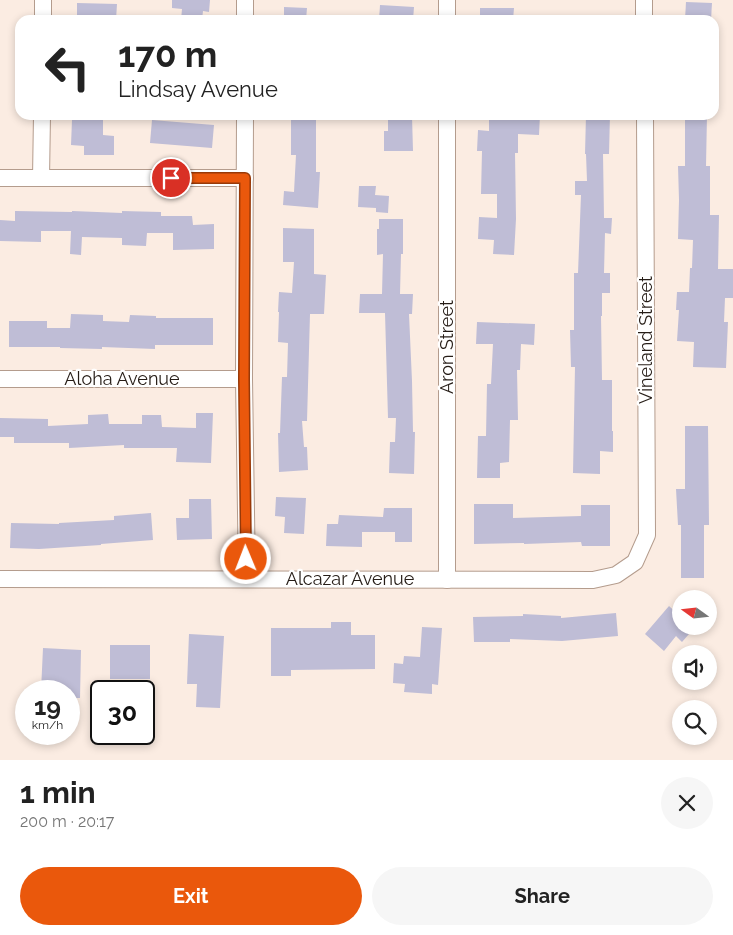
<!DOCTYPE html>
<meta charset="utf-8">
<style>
:root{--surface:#fff;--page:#f6f6f6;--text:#222;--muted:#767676;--accent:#ea580c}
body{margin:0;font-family:Raleway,sans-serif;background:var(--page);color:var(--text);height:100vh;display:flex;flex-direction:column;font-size:19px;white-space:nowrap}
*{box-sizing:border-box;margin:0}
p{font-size:16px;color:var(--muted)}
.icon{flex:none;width:28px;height:28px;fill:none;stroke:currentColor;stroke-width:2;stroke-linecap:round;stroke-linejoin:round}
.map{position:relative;height:760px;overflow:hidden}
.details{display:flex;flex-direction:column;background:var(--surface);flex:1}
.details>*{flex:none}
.banner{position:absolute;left:15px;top:15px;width:704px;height:105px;border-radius:15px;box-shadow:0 2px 8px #0003;background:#fff;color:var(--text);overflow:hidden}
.needle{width:32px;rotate:285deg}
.fabs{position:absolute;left:672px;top:590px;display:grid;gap:10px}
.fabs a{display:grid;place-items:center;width:45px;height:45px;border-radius:50%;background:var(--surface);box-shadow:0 2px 8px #0003;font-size:25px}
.speed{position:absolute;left:15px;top:680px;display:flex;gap:10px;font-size:25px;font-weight:700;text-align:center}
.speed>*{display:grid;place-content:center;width:65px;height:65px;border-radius:50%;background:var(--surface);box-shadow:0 2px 8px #0003;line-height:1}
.speed small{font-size:12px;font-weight:400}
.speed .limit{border:2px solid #111;border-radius:8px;background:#fff;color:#111}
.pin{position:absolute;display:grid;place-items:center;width:42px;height:42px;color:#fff;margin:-21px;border:2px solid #fff;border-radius:50%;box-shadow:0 1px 5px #0007}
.me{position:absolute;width:55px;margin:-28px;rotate:359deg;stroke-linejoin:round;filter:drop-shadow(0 0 4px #0008)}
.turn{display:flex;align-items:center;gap:18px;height:105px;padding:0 20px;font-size:22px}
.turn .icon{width:65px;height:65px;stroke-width:2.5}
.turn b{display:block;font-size:35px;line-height:42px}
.round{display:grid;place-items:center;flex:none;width:52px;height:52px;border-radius:26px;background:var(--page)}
.summary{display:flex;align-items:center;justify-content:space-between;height:85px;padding:0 20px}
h1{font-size:30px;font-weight:700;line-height:38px}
.cta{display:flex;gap:10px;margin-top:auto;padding:10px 20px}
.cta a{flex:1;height:58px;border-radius:30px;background:var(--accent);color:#fff;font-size:20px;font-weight:700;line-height:58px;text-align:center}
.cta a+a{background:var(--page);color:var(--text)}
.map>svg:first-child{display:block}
.building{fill:#bfbdd6}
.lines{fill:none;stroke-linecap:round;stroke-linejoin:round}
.street-casing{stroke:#b49c8d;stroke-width:18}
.street{stroke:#fff;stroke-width:16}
.route-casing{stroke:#983908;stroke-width:12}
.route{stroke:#ea580c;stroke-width:9}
.labels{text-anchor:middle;stroke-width:4.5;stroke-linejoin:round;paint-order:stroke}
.street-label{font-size:18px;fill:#251c16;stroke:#fff}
</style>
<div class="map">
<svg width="733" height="760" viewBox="0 0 733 760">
<rect width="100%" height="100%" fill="#fbece2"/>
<g class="building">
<polygon points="172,0 210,0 209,12 203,11 202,20 181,20 182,9 172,8"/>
<polygon points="686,2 712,3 711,20 685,20"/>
<polygon points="77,3 117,4 116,20 77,20"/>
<polygon points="380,5 414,7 413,20 379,20"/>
<polygon points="284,7 307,8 306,20 284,20"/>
<polygon points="480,8 514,8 513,20 480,20"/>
<polygon points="291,115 316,115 316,172 320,172 318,208 283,205 284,191 294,192 296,155 291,155"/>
<polygon points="489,115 540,115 539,135 518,134 518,153 515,153 516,219 514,255 493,254 494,240 478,239 479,217 497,218 497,194 481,194 482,151 477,151 478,130 489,131"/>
<polygon points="586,115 610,115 609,154 603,154 604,218 612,218 611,234 605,233 604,273 610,273 610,293 602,293 602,316 601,316 602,380 612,380 612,431 613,431 613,452 600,451 600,474 573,473 575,367 571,367 570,330 574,330 574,273 578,273 581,195 575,195 575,181 587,181 586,154 585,154"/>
<polygon points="685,115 707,115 706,166 710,166 710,215 719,215 718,269 733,269 733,298 725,298 724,322 728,322 726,368 693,367 694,342 677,341 679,310 676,310 677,292 689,292 690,268 692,268 693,240 678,239 679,200 678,166 685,166"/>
<polygon points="388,116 412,116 413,151 384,151 384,131 388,131"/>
<polygon points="72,120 103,120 103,135 114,136 114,155 84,155 84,146 71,145"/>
<polygon points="152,120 214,125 212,148 150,143"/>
<polygon points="359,186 376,186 375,195 389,196 388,213 376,212 376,208 358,207"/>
<polygon points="15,211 72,212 72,211 122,213 122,211 161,212 161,216 192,216 193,225 214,224 214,249 173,250 173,233 147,233 146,246 122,245 122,238 82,237 81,255 70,254 71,231 41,231 41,242 0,241 0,220 15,221"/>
<polygon points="379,219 403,219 403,254 401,254 400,294 413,294 412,314 409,314 412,381 413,432 415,432 414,474 389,473 390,442 395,442 396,418 388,418 385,313 359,313 360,294 382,294 383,254 377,255 377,229 379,229"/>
<polygon points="283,228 314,229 314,274 326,275 324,314 310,314 307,421 302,421 304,447 307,447 308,470 279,472 278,433 280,433 282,377 287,377 288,343 278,342 279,312 278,312 279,292 292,293 294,262 283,262"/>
<polygon points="71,314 103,315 103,321 129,322 130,315 156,316 156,318 213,318 213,345 155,345 155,349 102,347 102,349 60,348 60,347 9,347 9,321 47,321 47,328 70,328"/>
<polygon points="477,322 535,324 534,345 521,344 520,370 517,370 518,420 510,420 509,462 500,463 500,478 477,478 478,436 486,436 487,384 491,384 493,344 476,344"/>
<polygon points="196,413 213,413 211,463 176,462 177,448 124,448 124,445 69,448 69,443 14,443 14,437 0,437 0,418 48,419 48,426 88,424 88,415 108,414 109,424 142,424 142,415 161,415 162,427 196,428"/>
<polygon points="685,426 708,426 709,525 704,525 704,578 681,578 681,525 678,525 676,489 685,489"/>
<polygon points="276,497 306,498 304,534 284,533 285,517 275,516"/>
<polygon points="189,499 211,499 212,539 177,540 176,518 189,518"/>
<polygon points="474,504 513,504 513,518 581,516 581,505 610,505 610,546 582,546 581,542 524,544 524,543 474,544"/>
<polygon points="384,508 412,508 412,542 395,542 395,532 362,532 362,547 326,546 327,524 338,524 339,515 383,517"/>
<polygon points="151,513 153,540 101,544 101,545 39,549 10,548 11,523 59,524 59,523 114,520 114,516"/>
<polygon points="669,606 681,617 681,626 696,626 682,642 676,636 664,651 645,634"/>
<polygon points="616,613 618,636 562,641 510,639 510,642 474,642 473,617 523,616 523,614 561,616 561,618"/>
<polygon points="331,622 351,622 351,635 375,635 375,669 291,670 291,676 271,676 271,628 331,628"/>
<polygon points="422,627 442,628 438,685 432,684 432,694 404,692 405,684 393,683 394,663 403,664 404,656 420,657"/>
<polygon points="189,634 224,636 220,708 196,707 197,684 187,684"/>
<rect x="110" y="645" width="40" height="34"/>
<polygon points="43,648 81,650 80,698 69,698 69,691 41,691"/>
</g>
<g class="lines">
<defs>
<g id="street">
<polyline points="245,0 245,20"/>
<polyline points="644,0 644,20"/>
<polyline points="43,20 43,0"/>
<polyline points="447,20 447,0"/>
<polyline points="245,115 244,379 247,579"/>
<polyline points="0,178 245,178"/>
<polyline points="41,178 42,115"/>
<polyline points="0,379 244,379"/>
<polyline points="0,579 593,580 616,575 635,562 647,535 645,115"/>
<polyline points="447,580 447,115"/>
</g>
</defs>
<use href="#street" class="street-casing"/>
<use href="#street" class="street"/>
</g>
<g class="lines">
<defs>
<polyline id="route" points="171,178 245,178 244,379 246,559"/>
</defs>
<use href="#route" class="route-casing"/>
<use href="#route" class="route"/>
</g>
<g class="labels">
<g class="street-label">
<text transform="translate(646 340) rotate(-90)" y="6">Vineland Street</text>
<text transform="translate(447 347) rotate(-90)" y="6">Aron Street</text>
<text x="122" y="385">Aloha Avenue</text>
<text x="350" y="585">Alcazar Avenue</text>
</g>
</g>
</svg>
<div class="fabs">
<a><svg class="needle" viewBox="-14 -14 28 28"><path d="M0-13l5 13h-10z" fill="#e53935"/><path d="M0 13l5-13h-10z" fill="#767676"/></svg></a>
<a><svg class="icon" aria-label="sound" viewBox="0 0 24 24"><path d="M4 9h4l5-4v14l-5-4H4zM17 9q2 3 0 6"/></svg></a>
<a><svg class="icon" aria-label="search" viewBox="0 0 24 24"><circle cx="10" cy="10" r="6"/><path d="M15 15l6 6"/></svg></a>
</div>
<div class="speed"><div>19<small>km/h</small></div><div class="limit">30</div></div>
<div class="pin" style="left:171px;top:178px;background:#d93025"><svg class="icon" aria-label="arrive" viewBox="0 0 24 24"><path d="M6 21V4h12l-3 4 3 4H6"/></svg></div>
<svg class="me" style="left:246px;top:559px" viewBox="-20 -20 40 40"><circle r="17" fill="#ea580c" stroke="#fff" stroke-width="3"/><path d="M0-11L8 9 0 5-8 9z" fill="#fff"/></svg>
<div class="banner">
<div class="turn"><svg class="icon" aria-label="left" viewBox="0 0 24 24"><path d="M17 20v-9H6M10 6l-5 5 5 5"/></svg><div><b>170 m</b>Lindsay Avenue</div></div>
</div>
</div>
<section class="details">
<div class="summary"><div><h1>1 min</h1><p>200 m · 20:17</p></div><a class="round"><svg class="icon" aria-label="close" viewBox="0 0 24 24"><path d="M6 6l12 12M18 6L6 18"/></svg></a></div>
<div class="cta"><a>Exit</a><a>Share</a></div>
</section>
